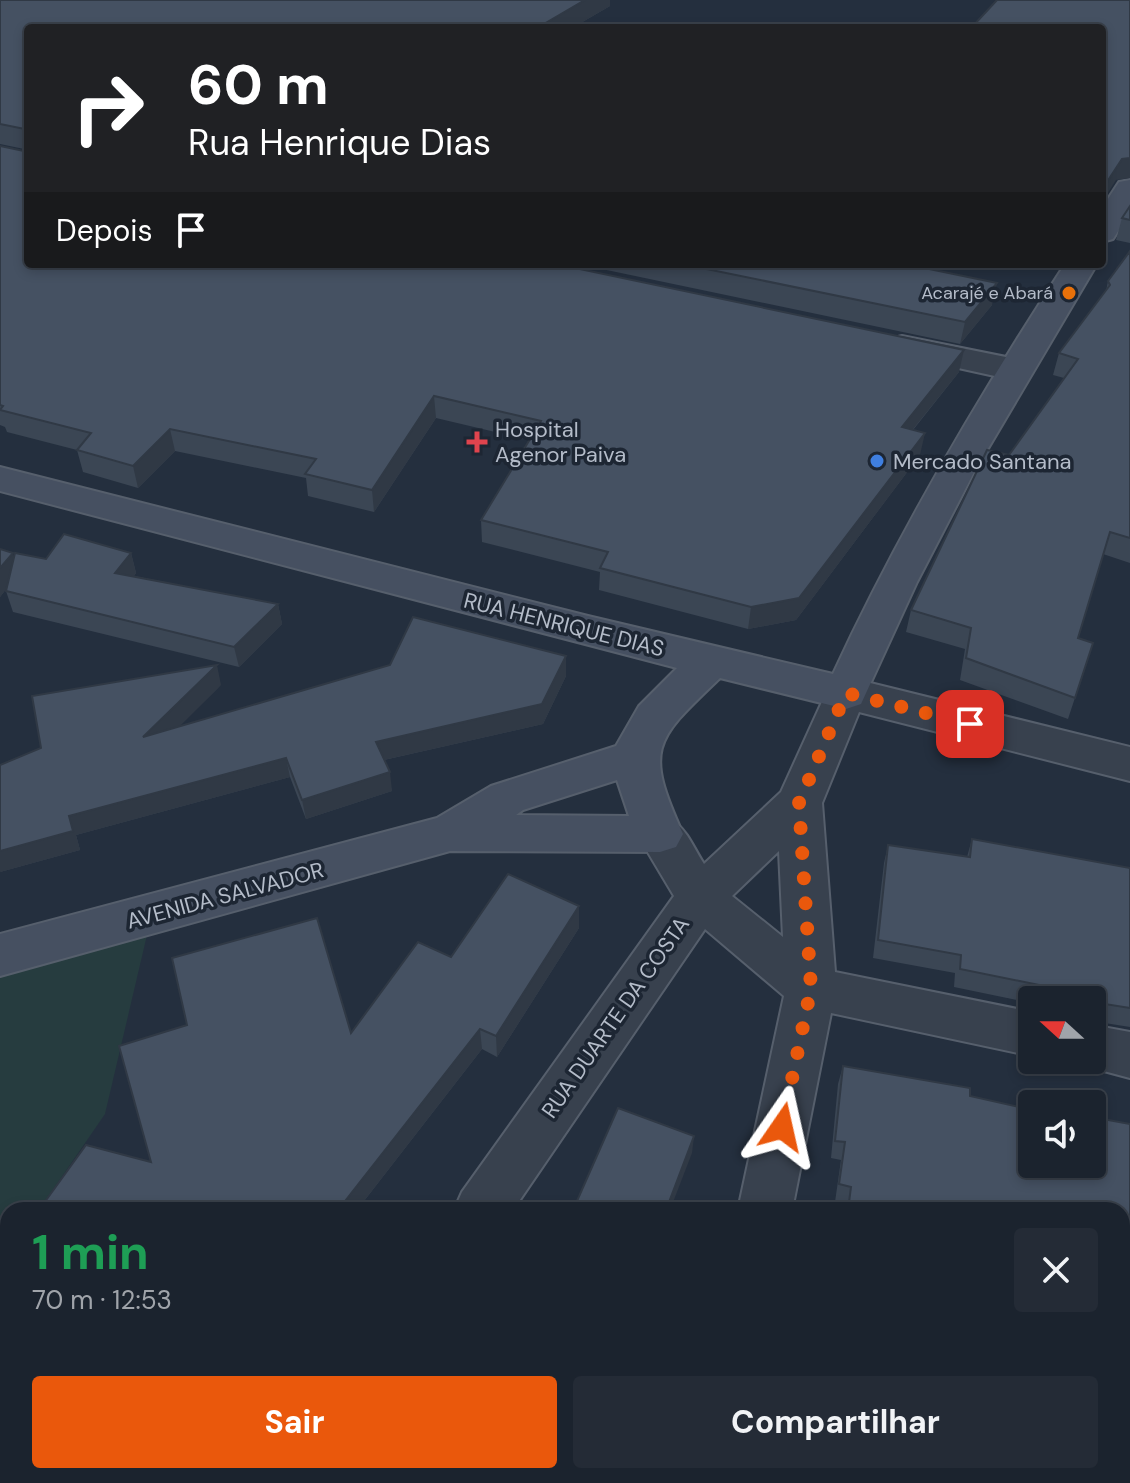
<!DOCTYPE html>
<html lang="pt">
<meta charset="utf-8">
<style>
:root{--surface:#1b232e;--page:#242b36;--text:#f1f3f6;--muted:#a0a4aa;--line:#39404a;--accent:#ea580c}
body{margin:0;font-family:"DM Sans",sans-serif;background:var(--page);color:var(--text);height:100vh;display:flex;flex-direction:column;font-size:30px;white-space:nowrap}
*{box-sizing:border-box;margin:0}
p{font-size:26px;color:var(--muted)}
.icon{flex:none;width:44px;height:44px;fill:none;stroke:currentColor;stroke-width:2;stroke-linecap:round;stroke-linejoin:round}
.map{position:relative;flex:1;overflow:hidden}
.panel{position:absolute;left:0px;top:1202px;width:1130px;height:282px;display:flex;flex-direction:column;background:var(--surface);border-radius:24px 24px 0 0;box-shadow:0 4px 12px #0003,0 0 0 2px var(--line)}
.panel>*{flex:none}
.guide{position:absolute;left:24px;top:24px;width:1082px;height:244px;border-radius:8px;box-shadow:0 4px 12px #0003,0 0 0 2px var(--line);background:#202124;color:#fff;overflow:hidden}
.needle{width:52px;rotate:291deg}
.fabs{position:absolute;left:1018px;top:986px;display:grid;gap:16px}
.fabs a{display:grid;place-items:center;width:88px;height:88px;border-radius:8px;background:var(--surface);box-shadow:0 4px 12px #0003,0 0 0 2px var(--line);font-size:40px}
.pin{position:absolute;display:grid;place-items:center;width:68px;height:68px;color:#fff;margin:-34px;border-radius:16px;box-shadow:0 4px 12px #0006}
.me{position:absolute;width:88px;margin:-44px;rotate:11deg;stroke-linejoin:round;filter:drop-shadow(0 0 6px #0008)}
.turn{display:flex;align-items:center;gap:28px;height:168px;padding:0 32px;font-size:36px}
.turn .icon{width:104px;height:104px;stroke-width:2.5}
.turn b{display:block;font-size:56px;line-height:68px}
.then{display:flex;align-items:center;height:76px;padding:0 32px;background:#0003;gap:16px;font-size:30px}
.round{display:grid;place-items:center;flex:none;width:84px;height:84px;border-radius:8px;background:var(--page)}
.summary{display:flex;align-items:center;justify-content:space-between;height:136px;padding:0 32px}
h1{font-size:48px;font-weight:700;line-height:60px;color:#1e9e55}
.primary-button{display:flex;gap:16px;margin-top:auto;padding:16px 32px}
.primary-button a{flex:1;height:92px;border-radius:8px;background:var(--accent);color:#fff;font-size:32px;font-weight:700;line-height:92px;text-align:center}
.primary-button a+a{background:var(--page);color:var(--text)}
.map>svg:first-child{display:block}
.green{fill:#263c3f}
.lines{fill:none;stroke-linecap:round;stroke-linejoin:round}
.street-casing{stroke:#565f6c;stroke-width:4}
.secondary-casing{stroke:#565f6c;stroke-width:4}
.street{fill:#38414e;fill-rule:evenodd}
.secondary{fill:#465061;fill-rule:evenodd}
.wall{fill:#3b4654}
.shaded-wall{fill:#303945}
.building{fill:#455162;stroke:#303945;stroke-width:2}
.route{stroke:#ea580c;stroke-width:14;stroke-dasharray:0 25.2}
.food-dot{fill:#e8710a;stroke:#1d2633;stroke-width:3}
.health-dot{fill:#e0444e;stroke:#1d2633;stroke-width:3}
.shop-dot{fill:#3f7fe0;stroke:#1d2633;stroke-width:3}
.labels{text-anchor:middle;stroke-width:7;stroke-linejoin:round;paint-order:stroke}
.far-poi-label{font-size:18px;fill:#b4bcc9;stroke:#1d2633;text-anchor:end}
.poi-label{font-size:22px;fill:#b4bcc9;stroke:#1d2633;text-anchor:start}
.street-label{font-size:22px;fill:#b4bcc9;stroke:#1d2633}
</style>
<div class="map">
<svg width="1130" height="1483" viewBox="0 0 1130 1483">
<rect width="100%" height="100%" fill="#242f3e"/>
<g class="green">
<polygon points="147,935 105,1114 39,1210 8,1210 8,1256 0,1268 0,965"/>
<polygon points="0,1295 8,1300 8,1476 136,1476 130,1483 0,1483"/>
</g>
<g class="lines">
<defs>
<g id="street">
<polygon points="902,336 1026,361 1031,369 1026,377 1013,380 890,353 885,346 890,339"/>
<path d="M846,677l284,70v34l-271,-69 -37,91 13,169 197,40v44l-201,-43 -39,197h-54l46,-214 -79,-67 -192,281h-59l8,-18 212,-296 -37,-62 7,-13c36,-12 43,16 60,43l77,-72 50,-110zM779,851l4,86 -51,-41z"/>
<polygon points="1092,1025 1130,1032 1130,1078 1074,1063 1073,1060 1092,1060"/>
<polygon points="265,1476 328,1476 325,1483 262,1483"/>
<polygon points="466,1476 551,1476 554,1483 469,1483"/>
<polygon points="680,1476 742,1476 741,1483 679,1483"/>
</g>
<g id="secondary">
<polygon points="1130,180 1130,213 1113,239 1102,242 1102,208 1119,182"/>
<path d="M1065,264h32l-124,210 -56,108 -56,122 -15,5 -126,-31c-66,63 -76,70 -37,156l-7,13 -16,5 -210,-1 -450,125v-42l437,-116 54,-32 125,-40 23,-40 38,-38 -677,-177v-24l588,149 245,58c66,-143 146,-278 232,-410zM617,780l12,36 -113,-1 7,-5z"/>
</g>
</defs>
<use href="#street" class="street-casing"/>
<use href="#secondary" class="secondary-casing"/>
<use href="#street" class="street"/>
<use href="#secondary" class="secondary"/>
</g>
<g class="wall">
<polygon points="0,0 610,0 610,6 572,28 28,28 28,264 959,372 913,430 920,455 796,620 748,629 599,590 600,572 482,542 481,520 529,440 436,418 374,512 308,496 306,478 175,451 138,488 83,472 77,450 7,432 5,427 0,425 0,146 24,151 24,149 0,144"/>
<polygon points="1130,206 1130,243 1116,240 1122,218"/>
<polygon points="1130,251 1130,563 1103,554 1078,638 1093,643 1068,719 960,680 965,649 906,632 911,610 1009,455 1064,378 1053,375 1059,353 1106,291 1108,281"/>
<polygon points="578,264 905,264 992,305 960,344"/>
<polygon points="0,549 14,557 46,559 131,553 136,573 134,576 278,604 282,624 239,667 13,612 6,591 6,589 0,597"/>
<polygon points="566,656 566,676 543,724 384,760 392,791 306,819 290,777 76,835 80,850 0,872 221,685 178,727"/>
<polygon points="972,839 1130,868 1130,1027 1092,1021 1092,1000 1032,1000 1032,1003 954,987 955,973 873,958 884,863 888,845 967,857"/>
<polygon points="579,906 579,928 497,1057 482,1049 357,1210 39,1210 151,1162 351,1033 451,957"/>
<polygon points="843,1066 970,1096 1032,1164 1130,1124 1130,1265 1122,1264 1122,1210 845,1210 846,1205 835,1202 841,1160 831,1158 838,1084"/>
<polygon points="8,1253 8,1297 3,1294 0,1289 0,1264"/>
</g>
<g class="shaded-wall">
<polygon points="585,0 610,0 610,6 572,28 537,28"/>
<polygon points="1130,158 1130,178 1116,180 1102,202 1105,185 1122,159"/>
<polygon points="997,283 992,305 960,344 965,322"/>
<polygon points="964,350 959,372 897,449 902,427"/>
<polygon points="434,396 436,418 374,512 372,490"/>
<polygon points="170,429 175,451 138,488 133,466"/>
<polygon points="925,433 920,455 796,620 748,629 751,607"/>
<polygon points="13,553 19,573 0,597 0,568"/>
<polygon points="131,553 136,573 121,593 115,573"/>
<polygon points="278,604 282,624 239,667 234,647"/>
<polygon points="566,656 566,676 543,724 379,761 376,742"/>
<polygon points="217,665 221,685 149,757 143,737"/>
<polygon points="286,758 290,777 76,835 80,850 0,872 0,851 69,816"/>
<polygon points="390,772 392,791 306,819 302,800"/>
<polygon points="579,906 579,928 497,1057 496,1036"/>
<polygon points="480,1029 482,1049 357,1210 338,1210"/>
<polygon points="694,1136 692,1153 670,1210 666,1210"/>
</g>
<g class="building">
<polygon points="0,0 585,0 537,28 28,28 28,264 556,264 964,350 902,427 925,433 799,598 751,607 600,568 608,552 481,520 541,421 434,396 372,490 305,474 316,459 170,429 133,466 77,450 91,433 0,410 3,406 0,405 0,146 24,151 25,129 0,124"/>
<polygon points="997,0 1130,0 1130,158 1122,159 1105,185 1105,213 1102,212 1102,28 971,28"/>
<polygon points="1130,206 1130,220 1122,218"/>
<polygon points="1130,251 1130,538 1110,532 1078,638 1093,643 1075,698 966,658 971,628 911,610 987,450 1009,455 1078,359 1059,353 1110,285 1108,281"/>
<polygon points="682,264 905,264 997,283 965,322"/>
<polygon points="64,534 131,553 115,573 278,604 234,647 6,591 15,553 46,559"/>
<polygon points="0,549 13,553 0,568"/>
<polygon points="413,617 566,656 542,704 376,742 390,772 302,800 286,758 69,816 73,831 0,851 0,765 41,748 32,696 217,665 143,737 390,665"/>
<polygon points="972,839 1130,868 1130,1008 1092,1002 1092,1000 1082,1000 1053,995 1054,988 960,969 961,955 878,940 888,845 970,857"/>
<polygon points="508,874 579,906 496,1036 480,1029 338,1210 39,1210 86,1145 151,1162 119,1046 187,1025 172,958 317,918 351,1033 418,942 451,957"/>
<polygon points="843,1066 970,1088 970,1096 1032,1110 1032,1164 1092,1164 1092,1117 1130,1124 1130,1247 1122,1245 1122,1210 848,1210 851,1187 839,1184 845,1142 835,1141"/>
<polygon points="618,1108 694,1136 666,1210 573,1210"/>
<polygon points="8,1253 8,1286 0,1281 0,1264"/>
<polygon points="1122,1369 1130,1370 1130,1483 787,1483 788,1476 1122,1476"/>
</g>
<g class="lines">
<polyline class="route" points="782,1127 811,988 799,803 846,693 970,724"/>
</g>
<circle class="food-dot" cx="1069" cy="293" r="8"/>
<path class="health-dot" d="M473 430h8v8h8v8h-8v8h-8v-8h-8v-8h8z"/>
<circle class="shop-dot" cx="877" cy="461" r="8"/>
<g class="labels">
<g class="far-poi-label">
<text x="1053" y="299">Acarajé e Abará</text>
</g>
<g class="poi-label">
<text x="495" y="437">Hospital<tspan x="495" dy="25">Agenor Paiva</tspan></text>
<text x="893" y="469">Mercado Santana</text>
</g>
<g class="street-label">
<text transform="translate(564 624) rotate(14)" y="8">RUA HENRIQUE DIAS</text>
<text transform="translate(225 895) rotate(-15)" y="8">AVENIDA SALVADOR</text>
<text transform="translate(615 1017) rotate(-55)" y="8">RUA DUARTE DA COSTA</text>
</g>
</g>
</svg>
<div class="fabs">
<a><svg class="needle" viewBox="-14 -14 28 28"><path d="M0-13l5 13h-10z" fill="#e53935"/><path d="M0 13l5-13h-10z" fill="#a0a4aa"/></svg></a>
<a><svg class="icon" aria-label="sound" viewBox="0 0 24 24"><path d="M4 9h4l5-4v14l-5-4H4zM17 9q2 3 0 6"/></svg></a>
</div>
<div class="pin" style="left:970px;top:724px;background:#d93025"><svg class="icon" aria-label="arrive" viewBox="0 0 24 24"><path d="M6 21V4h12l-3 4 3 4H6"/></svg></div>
<svg class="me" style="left:782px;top:1127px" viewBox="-20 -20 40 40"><path d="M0-17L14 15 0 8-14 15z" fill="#ea580c" stroke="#fff" stroke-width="4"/></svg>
<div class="guide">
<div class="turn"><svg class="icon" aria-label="right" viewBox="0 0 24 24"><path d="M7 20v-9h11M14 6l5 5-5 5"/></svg><div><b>60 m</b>Rua Henrique Dias</div></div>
<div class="then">Depois<svg class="icon" aria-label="arrive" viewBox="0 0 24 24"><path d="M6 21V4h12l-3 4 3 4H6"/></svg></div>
</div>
<section class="panel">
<div class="summary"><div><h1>1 min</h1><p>70 m · 12:53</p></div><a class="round"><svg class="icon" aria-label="close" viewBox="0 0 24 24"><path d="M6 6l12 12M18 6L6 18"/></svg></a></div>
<div class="primary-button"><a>Sair</a><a>Compartilhar</a></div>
</section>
</div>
